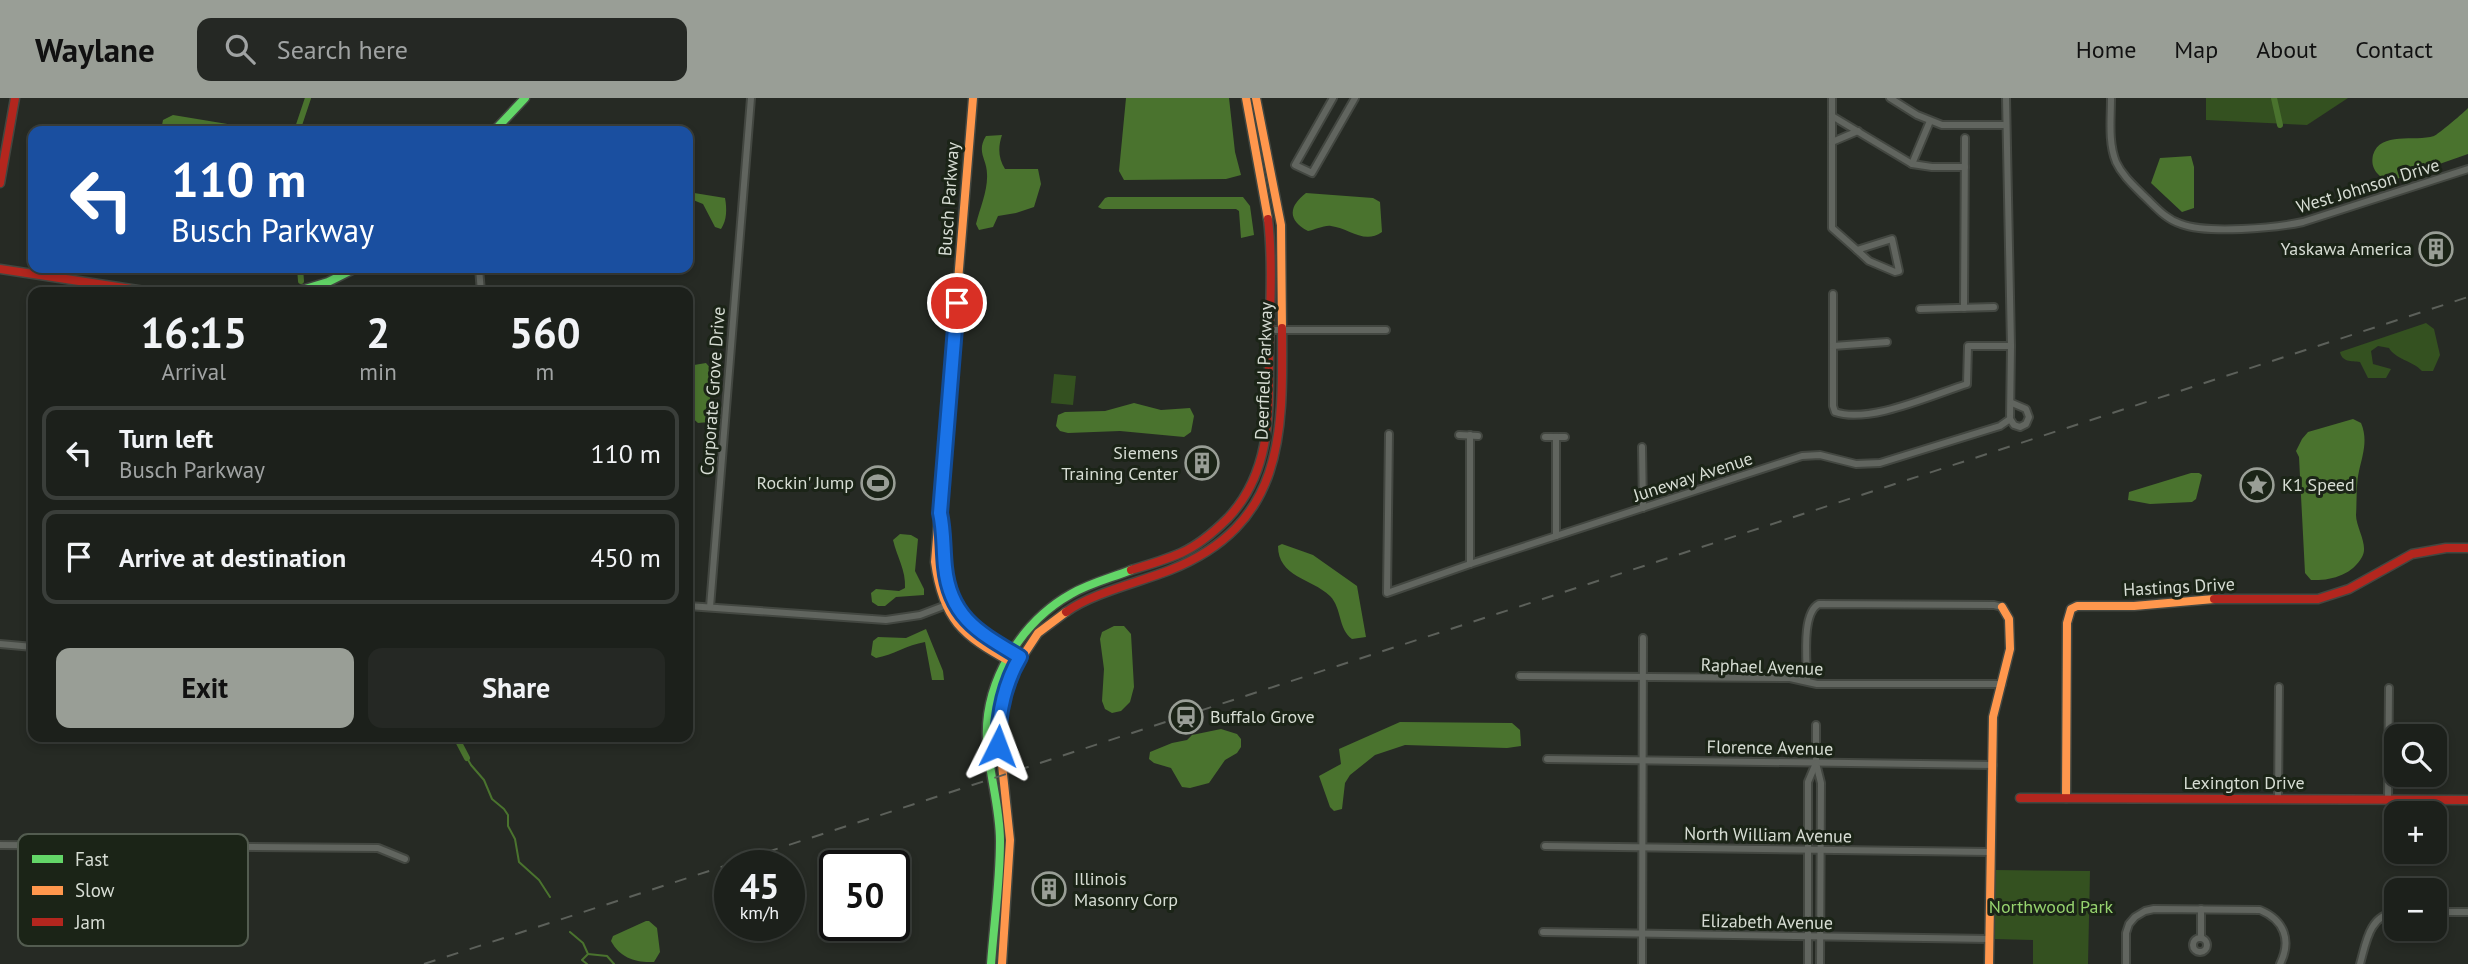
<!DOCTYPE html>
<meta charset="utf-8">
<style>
:root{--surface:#1c201b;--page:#252824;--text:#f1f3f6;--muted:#a0a3a3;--line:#3a3e3a;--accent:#999e96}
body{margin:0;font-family:"PT Sans",sans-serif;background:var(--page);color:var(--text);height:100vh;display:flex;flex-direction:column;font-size:26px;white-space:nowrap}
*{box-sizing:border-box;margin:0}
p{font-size:23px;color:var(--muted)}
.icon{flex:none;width:38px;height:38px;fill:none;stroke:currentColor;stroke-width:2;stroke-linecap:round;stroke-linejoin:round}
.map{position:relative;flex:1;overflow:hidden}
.panel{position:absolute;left:28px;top:189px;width:665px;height:455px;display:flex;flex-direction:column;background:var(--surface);border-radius:14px;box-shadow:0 4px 10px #0003,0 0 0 2px var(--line)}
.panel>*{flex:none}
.hud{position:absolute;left:28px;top:28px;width:665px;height:147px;border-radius:14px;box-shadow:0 4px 10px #0003,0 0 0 2px var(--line);background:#1a4fa0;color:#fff;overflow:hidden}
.buttons{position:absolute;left:2384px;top:626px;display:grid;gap:14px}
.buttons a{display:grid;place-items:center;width:63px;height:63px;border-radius:14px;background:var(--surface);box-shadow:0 4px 10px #0003,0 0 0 2px var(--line);font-size:35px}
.speed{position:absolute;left:714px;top:752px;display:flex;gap:14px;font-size:35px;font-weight:700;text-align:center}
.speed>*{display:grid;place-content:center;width:91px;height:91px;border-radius:50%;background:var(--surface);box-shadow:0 4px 10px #0003,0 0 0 2px var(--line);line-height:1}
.speed small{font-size:18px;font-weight:400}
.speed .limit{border:4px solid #111;border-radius:10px;background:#fff;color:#111}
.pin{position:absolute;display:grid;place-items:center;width:60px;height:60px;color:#fff;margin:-30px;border:4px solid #fff;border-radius:50%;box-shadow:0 2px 7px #0007}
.me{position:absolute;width:77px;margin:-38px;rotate:3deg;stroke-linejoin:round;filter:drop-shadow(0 0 5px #0008)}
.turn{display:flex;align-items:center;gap:24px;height:147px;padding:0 28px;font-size:32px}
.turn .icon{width:91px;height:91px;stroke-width:2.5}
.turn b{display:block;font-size:49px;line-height:60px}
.eta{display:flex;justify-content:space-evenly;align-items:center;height:119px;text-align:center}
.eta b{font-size:42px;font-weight:600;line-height:49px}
.primary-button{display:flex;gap:14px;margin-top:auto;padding:14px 28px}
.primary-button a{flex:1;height:80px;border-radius:14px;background:var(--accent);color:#111;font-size:28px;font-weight:600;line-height:80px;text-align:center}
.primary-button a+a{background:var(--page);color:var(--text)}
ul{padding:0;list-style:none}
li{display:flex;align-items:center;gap:21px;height:94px;margin:0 14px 10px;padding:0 14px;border:4px solid var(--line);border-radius:14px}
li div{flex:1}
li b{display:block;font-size:26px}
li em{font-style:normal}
header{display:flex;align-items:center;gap:42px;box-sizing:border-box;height:98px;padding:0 35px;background:var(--accent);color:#111}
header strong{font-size:33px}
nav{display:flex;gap:38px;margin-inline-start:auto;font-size:24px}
.search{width:490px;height:63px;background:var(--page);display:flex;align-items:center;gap:18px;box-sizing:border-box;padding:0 24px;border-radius:14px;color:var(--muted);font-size:26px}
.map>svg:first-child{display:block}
.green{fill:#345120}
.water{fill:#4a732e}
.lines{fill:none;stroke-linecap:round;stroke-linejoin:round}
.stream{stroke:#4a732e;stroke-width:2}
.canal{stroke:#4a732e;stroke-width:6}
.street-casing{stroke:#434741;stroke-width:10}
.fast-casing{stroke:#434741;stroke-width:11}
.slow-casing{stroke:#434741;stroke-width:11}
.jam-casing{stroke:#434741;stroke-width:11}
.street{stroke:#61655f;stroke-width:6}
.fast{stroke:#63d668;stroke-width:8}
.slow{stroke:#ff974d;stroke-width:8}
.jam{stroke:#b3261e;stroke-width:8}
.rail{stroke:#5c605a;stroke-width:2;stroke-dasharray:12 12;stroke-linecap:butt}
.route-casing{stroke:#114b97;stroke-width:18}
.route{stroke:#1a73e8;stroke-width:12}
.labels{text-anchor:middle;stroke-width:6;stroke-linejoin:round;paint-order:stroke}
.street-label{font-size:18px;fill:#d7ddd4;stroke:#1b2417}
.poi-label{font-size:18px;fill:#d7ddd4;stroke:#1b2417;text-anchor:end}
.park-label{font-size:18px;fill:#97d46f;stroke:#1b2417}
.key{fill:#1b2417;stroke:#535c50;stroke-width:2}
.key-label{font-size:19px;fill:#d7ddd4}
</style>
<header>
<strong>Waylane</strong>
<div class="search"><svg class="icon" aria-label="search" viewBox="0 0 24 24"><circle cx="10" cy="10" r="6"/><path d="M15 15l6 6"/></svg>Search here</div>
<nav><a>Home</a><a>Map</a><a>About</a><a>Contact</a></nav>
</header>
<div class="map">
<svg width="2468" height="866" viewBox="0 0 2468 866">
<rect width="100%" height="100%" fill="#262a24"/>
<g class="green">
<polygon points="2206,0 2348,0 2307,27 2206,22"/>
<path d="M2426,225l8,6 6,26 -7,16h-11c-9,-10 -27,-12 -33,-23l-11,-2 -7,5 2,13 18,5 -5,9h-18l-8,-16c-9,-1 -18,0 -20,-10z"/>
<polygon points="1054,276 1076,278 1073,307 1051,305"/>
<polygon points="1995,772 2090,773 2088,866 2033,866 2033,842 1994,841"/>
</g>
<g class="water">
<polygon points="1126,0 1229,0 1235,54 1241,77 1226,81 1124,82 1119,73"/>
<path d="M2468,10v46l-80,28c-10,-7 -18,-13 -15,-27 7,-24 42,-13 61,-19 3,-1 32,-25 34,-28z"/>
<polygon points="173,17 257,31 258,33 161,33 163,22"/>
<path d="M1002,37c-4,12 -4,23 3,34h33l3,15 -7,23 -18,6 -18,3 -5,11 -14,3 -3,-6c4,-16 12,-34 11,-50 0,-15 -11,-22 -1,-38z"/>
<polygon points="2191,58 2194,69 2194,110 2182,114 2151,85 2160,60"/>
<path d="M688,94l37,6c2,11 2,22 -4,31l-6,-2 -12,-23 -15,-6z"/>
<path d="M1306,95l67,5 7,4 2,30c-18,13 -33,-4 -51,-6 -7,-1 -16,4 -23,5 -21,-11 -19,-25 -2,-38z"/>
<polygon points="1108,99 1243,99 1250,108 1254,137 1241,140 1239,113 1236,111 1102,111 1098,109 1105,100"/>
<polygon points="706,265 711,271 711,277 709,324 698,325 688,316 688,268"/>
<polygon points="1134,305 1161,312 1190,310 1194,318 1191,334 1184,339 1120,333 1068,335 1060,333 1056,328 1058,317 1065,314 1105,313"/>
<path d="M2353,321l8,4c7,16 2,31 -2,48 -3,13 -2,30 -3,44 0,13 13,30 6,42 -10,18 -31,24 -51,23l-6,-7 -6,-116 -3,-6 6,-12 6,-7z"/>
<polygon points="2191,375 2199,375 2202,377 2196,401 2192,404 2150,406 2128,402 2129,394"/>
<path d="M900,436l11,1 7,4 -3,32 9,18v6l-28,2 -11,9h-7l-6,-4 -1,-9 5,-4 23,2 6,-3c1,-18 -8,-31 -12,-48z"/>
<path d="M1282,446l31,11 44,31 9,51 -14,2c-14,-10 -10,-31 -22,-43 -19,-18 -52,-19 -52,-50z"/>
<polygon points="1114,528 1124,528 1131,536 1134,589 1130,604 1121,613 1112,615 1105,611 1102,603 1104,571 1100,541 1102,534"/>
<path d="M926,531l17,42 1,9h-12l-7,-38c-18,3 -32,13 -49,16l-5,-3 2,-14 5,-4 28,1z"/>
<polygon points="1400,624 1512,625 1520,632 1521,648 1507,650 1405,647 1375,657 1350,677 1345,685 1342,711 1334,713 1330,709 1319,678 1341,666 1339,651"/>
<polygon points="1221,631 1237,636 1241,641 1241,649 1237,655 1225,662 1209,685 1190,690 1182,689 1171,670 1154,665 1149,661 1150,654 1172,645 1187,642 1192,637"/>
<path d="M646,823h3l8,7 3,24 -6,10c-18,1 -34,-4 -43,-21l2,-5z"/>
</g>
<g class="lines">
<g class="stream">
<polyline points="467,660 471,667 484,682 492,701 504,711 508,717 508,728 515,741 519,764 539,782 550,799"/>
<polyline points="570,834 583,845 588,856 582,862 587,866"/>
<polyline points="588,856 607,858 614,866"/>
</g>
<g class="canal">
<polyline points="2274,0 2280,27"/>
<polyline points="297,33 308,0"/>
<polyline points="300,170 301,183"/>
<polyline points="456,639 467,660"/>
</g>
<defs>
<g id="street">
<polyline points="1333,0 1295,67 1312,75 1355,0"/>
<polyline points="1832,0 1832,130 1857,152"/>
<polyline points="1890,0 1917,17 1942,27 2006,27"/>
<polyline points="2006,0 2011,248 2010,321"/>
<path d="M2111,0c0,21 -3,44 5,64 6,13 17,23 27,33 12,11 22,24 38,29 27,10 94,4 122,-2l165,-53"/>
<polyline points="1832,18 1912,66 1932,69 1965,69"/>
<polyline points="1832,44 1858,33"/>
<polyline points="1912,66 1930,23"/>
<polygon points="1892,141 1899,173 1895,174 1869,163 1857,152"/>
<polyline points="479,170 481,194"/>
<path d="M1833,196v112l2,6c34,12 97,-17 132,-28l1,-38h43"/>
<polyline points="1964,210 1965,40"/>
<polyline points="1920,211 1994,209"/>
<polyline points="1270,232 1386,232"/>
<polyline points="1833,248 1887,244"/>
<polyline points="2010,321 2014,327 2020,329 2026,326 2029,319 2026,311 2012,305"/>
<polyline points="1389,336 1387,495 1470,466 1802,358 1820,357 1856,366 1880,365 2000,328 2010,321"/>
<polyline points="1459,337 1478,338"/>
<polyline points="1470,337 1470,466"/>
<polyline points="1545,339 1565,339"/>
<polyline points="1556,339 1556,438"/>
<polyline points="1642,349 1643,410"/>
<polyline points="688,508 886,522 920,517 949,506"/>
<polyline points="710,509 751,0"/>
<polyline points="0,546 33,549"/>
<polyline points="1520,578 1790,580 1817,586 2002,586"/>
<path d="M1807,583c0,-19 -6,-68 12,-77l175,1 8,2"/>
<polyline points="1816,627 1816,665 1821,685 1820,866"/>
<polyline points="1547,661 1993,667"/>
<polyline points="2278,701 2279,589"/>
<polyline points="2388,702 2389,590"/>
<polyline points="0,747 378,750 405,761"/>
<polyline points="1545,748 1990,754"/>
<polyline points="2201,811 2201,840"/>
<polyline points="2434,814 2468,814"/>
<polyline points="1543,834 1990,841"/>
<circle cx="2200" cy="847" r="7"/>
<polyline points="1642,866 1643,540"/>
<polyline points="1808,866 1808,684 1816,665"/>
<path d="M2126,866v-31l3,-9 6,-7 10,-6 9,-2 106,1c24,10 32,30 20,54"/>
<path d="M2360,866c6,-21 9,-49 36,-52"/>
</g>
<g id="fast">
<polyline points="494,33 525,0"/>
<polyline points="295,194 328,184 356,170"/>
<path d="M941,418c3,16 2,32 4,49 5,48 31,65 70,89"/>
<path d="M991,866c3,-41 9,-82 9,-123 0,-34 -11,-67 -13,-101 -3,-58 34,-118 84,-146 19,-11 40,-16 60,-24"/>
</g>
<g id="slow">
<path d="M973,0l-38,464c8,58 27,73 76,100"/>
<polyline points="1246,0 1268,121"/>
<polyline points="1256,0 1281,127 1282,230"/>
<polyline points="2066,700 2067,525 2071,511 2077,508 2134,508 2214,501"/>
<polyline points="1002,866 1010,742 998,629 1013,573 1038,535 1066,514"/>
<polyline points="1989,866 1993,619 2010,551 2009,521 2002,509"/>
</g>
<g id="jam">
<polyline points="0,85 15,0"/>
<polyline points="0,171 151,194"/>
<path d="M1131,472c17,-5 34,-10 50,-17 18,-8 34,-22 47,-35 44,-47 41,-106 41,-166 1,-44 4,-89 -1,-133"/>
<polyline points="2214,501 2318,501 2349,491 2412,456 2446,450 2468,450"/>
<path d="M1066,514c26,-19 74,-30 104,-42 115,-46 113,-136 112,-242"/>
<polyline points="2020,700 2468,702"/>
</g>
</defs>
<use href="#street" class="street-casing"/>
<use href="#fast" class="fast-casing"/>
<use href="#slow" class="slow-casing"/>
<use href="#jam" class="jam-casing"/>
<use href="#street" class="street"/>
<use href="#fast" class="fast"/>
<use href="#slow" class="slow"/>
<use href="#jam" class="jam"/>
<polyline class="rail" points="424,866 2468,199"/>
</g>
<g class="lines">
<defs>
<path id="route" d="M957,205l-17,210c4,18 3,35 5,54 5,51 35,66 75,90 -16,27 -22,57 -22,89"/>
</defs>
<use href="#route" class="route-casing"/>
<use href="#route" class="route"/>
</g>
<defs>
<symbol id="building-ring" viewBox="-11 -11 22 22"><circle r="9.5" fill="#1b2417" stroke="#999e96" stroke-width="1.5"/><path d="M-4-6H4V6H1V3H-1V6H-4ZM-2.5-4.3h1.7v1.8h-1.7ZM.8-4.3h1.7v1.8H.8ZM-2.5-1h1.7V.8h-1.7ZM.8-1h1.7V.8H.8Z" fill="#999e96"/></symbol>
<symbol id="stadium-ring" viewBox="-11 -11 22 22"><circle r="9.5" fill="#1b2417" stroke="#999e96" stroke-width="1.5"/><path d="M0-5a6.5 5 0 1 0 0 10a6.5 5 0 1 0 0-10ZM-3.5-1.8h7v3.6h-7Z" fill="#999e96"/></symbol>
<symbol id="sight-ring" viewBox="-11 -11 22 22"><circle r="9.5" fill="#1b2417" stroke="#999e96" stroke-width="1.5"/><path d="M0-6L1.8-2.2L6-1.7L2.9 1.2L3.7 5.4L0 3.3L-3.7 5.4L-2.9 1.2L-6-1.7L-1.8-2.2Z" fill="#999e96"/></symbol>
<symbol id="station-ring" viewBox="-11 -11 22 22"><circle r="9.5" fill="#1b2417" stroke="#999e96" stroke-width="1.5"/><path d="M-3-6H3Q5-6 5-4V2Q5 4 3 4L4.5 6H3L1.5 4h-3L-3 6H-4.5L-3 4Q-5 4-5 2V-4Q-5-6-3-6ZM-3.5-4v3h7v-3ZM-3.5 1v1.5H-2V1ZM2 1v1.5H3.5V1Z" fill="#999e96"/></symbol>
</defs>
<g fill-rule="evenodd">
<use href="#building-ring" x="2417" y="132" width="38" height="38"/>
<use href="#building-ring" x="1183" y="346" width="38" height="38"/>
<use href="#stadium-ring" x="859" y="366" width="38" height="38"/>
<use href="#sight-ring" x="2238" y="368" width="38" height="38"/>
<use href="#station-ring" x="1167" y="600" width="38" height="38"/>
<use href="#building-ring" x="1030" y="772" width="38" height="38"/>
</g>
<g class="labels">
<g class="street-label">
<text transform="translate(2368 88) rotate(-17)" y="6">West Johnson Drive</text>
<text transform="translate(949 101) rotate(-86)" y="6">Busch Parkway</text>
<text transform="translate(1264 273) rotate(-88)" y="6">Deerfield Parkway</text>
<text transform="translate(713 293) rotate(-86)" y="6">Corporate Grove Drive</text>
<text transform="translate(1693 379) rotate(-18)" y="6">Juneway Avenue</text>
<text transform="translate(2179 489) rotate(-3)" y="6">Hastings Drive</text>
<text transform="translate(1762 569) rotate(2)" y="6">Raphael Avenue</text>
<text transform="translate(1770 650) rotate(1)" y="6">Florence Avenue</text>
<text x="2244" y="691">Lexington Drive</text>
<text transform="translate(1768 737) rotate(1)" y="6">North William Avenue</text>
<text transform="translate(1767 824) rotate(1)" y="6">Elizabeth Avenue</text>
</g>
<g class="poi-label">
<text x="2412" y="157">Yaskawa America</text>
<text x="1178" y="361">Siemens<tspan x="1178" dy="21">Training Center</tspan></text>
<text x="854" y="391">Rockin' Jump</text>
<text x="2282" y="393" text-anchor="start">K1 Speed</text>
<text x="1210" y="625" text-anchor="start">Buffalo Grove</text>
<text x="1074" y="787" text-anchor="start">Illinois<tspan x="1074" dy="21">Masonry Corp</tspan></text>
</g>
<g class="park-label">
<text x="2051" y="815">Northwood Park</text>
</g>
</g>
<rect x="18" y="736" width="230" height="112" rx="10" class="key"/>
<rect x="32" y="757" width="31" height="8" fill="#63d668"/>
<rect x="32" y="788" width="31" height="9" fill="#ff974d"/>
<rect x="32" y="820" width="31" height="8" fill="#b3261e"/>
<g class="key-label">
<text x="75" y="768">Fast</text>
<text x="75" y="799">Slow</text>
<text x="75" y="831">Jam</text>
</g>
</svg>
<div class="buttons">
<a><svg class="icon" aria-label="search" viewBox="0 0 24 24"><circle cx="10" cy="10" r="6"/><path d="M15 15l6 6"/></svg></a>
<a>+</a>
<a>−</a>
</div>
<div class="speed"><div>45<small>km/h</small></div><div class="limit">50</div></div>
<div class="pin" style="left:957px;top:205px;background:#d93025"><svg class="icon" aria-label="arrive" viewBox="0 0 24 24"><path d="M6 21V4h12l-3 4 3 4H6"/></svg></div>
<svg class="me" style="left:998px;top:648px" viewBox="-20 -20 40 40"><path d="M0-17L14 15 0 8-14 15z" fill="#1a73e8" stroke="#fff" stroke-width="4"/></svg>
<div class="hud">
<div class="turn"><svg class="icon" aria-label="left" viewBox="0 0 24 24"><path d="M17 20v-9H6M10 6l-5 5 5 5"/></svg><div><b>110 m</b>Busch Parkway</div></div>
</div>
<section class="panel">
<div class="eta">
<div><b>16:15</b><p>Arrival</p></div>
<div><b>2</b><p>min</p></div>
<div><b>560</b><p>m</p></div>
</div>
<ul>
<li><svg class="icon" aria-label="left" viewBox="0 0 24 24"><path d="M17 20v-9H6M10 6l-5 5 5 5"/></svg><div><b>Turn left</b><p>Busch Parkway</p></div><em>110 m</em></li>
<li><svg class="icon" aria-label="arrive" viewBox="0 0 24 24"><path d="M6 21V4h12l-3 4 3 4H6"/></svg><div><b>Arrive at destination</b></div><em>450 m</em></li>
</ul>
<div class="primary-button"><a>Exit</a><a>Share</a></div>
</section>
</div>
